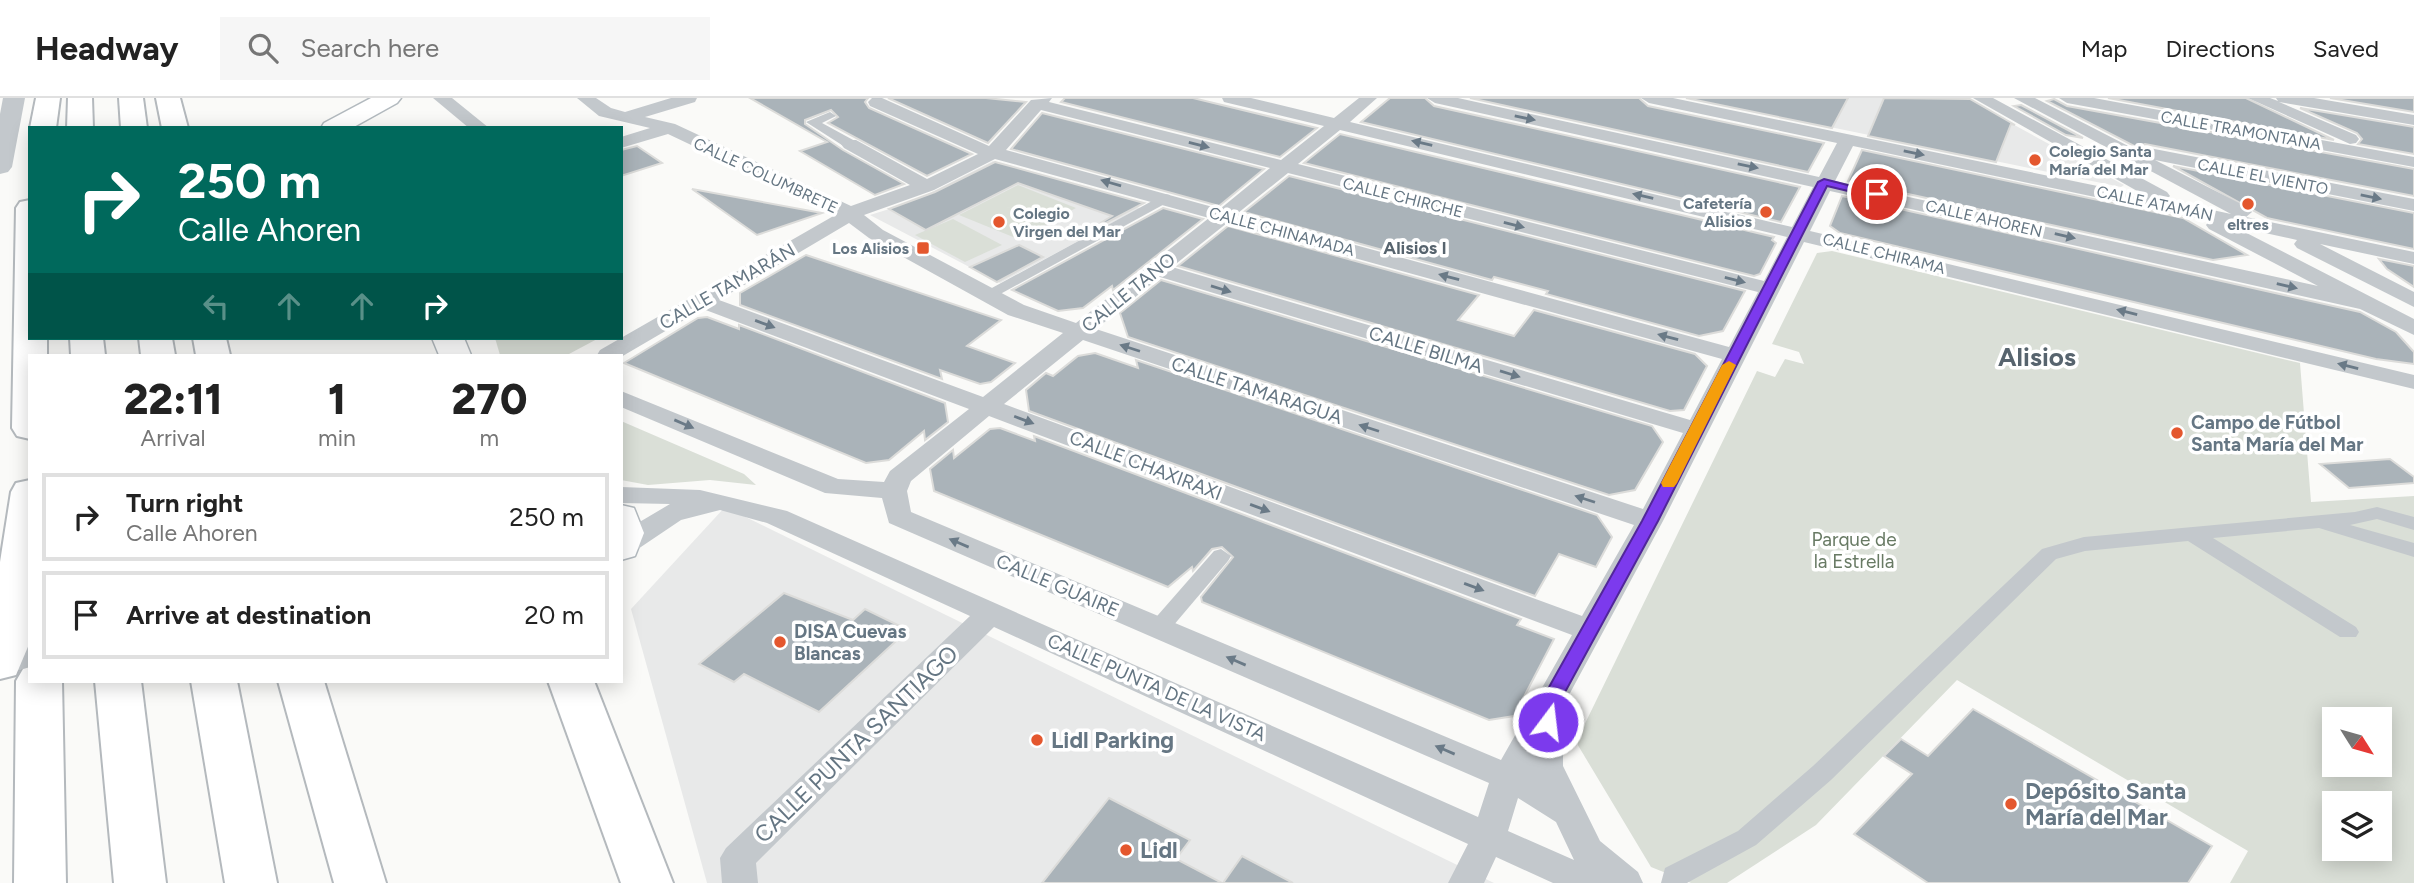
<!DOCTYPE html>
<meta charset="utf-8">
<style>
:root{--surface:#fff;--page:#f6f6f6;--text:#222;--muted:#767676;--line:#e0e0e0}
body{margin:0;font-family:Figtree,sans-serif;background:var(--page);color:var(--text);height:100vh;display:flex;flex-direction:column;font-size:26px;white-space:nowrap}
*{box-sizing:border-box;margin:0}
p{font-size:23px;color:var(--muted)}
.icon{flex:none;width:38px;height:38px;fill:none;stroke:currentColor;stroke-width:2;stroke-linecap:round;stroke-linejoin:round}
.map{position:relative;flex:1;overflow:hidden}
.side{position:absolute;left:28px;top:256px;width:595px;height:329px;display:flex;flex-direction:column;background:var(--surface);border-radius:0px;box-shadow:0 4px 18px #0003}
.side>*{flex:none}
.banner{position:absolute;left:28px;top:28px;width:595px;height:214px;border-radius:0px;box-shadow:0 4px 18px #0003;background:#00695c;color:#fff;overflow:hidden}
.needle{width:46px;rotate:127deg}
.buttons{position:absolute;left:2322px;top:609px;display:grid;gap:14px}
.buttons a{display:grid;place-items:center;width:70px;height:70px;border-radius:0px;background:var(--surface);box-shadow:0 4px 18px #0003;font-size:35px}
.pin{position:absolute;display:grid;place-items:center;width:60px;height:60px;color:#fff;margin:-30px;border:4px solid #fff;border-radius:50%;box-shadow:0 2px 7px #0007}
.me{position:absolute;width:77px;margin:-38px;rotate:15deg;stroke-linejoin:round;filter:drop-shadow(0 0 5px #0008)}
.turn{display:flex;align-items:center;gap:24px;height:147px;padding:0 35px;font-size:32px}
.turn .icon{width:91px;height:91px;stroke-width:2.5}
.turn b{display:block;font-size:49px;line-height:60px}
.lanes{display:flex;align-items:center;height:66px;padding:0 35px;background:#0003;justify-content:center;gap:35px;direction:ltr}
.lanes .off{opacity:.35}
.eta{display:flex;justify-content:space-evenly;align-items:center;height:119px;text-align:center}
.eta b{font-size:42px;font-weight:800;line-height:49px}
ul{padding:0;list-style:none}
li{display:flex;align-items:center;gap:21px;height:88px;margin:0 14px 10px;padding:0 21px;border:4px solid var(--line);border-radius:0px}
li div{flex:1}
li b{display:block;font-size:26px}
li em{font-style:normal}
header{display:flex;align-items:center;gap:42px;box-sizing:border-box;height:98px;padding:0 35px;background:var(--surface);border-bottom:2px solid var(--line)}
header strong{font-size:33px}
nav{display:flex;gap:38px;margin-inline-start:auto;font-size:24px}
.search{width:490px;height:63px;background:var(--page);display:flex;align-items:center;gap:18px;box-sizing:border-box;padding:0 24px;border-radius:0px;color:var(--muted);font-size:26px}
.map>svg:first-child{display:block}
.built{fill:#e8e9e9}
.green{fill:#dadfd7;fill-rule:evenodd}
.building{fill:#aab3b9;stroke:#dcdcda;stroke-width:2}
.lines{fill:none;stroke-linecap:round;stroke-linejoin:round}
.secondary-casing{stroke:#b3babf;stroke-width:3}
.motorway-casing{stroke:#b4b9bd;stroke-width:4}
.pedestrian{fill:#c3c8cc;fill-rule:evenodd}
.minor{fill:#c3c8cc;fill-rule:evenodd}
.tertiary{fill:#c3c8cc;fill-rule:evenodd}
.secondary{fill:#fff;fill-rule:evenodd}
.motorway{fill:#fff;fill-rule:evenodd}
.oneway{fill:#6a7a87}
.route{fill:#7c3aed;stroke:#51269a;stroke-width:2}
.slow{fill:#f59e0b}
.poi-dot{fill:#e4572e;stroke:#fff;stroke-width:2.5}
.labels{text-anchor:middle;stroke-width:7;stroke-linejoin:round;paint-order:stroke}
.far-street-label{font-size:16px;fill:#657683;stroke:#fff}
.far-poi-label{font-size:16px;font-weight:bold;fill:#657683;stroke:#fff;text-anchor:start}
.far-neighbourhood-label{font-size:18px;font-weight:bold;fill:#57646e;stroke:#fff}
.street-label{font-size:19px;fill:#657683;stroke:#fff}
.poi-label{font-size:19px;font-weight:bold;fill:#657683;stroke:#fff;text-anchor:start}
.park-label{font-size:19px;fill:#687a64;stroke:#fff}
.near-poi-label{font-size:23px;font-weight:bold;fill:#657683;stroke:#fff;text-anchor:start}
.near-street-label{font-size:23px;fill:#657683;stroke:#fff}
.district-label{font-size:26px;font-weight:bold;fill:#57646e;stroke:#fff}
</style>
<header>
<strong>Headway</strong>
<div class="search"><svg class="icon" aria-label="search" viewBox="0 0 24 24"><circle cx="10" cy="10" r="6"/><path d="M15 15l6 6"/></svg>Search here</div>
<nav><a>Map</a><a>Directions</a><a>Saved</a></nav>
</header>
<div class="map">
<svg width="2414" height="785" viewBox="0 0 2414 785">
<rect width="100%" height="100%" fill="#fafaf8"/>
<g class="built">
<polygon points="1689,0 1965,0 2124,87 2121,89"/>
<polygon points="993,63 1037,75 1140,110 1000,185 870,117 912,104"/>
<polygon points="725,409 1494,785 707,785 631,511"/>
</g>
<g class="green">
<polygon points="1018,87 1076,110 1048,125 1005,108 1047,126 1018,141 959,117"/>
<polygon points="953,121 1002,147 965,164 915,137"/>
<path d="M1832,153l468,112 11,139 103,-6v387h-184l18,-32 -291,-171 -141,145 -89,58h-36l-40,-16 -75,-125 181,-371 18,6 10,-18 19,5 -5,-12 -27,-8 45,-91zM2334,621h46v46h-46zM2334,705h46v46h-46z"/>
<polygon points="495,240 599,240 569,256 500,257"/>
<polygon points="621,323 744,376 756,387 710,382 648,387 621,382"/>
</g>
<g class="building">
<polygon points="750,0 868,0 865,4 869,10 972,56 927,78 828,25 838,19 831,12 805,22 805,26 843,52 904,86 875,97 800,53 827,44"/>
<polygon points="888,0 986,0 1026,4 988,45"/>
<polygon points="1065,0 1193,0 1317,30 1280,59 1061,4"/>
<polygon points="1390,0 1425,0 1434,8 1800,89 1781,124 1361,24"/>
<polygon points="1470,0 1639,0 1648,8 1824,45 1808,74"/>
<polygon points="1686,0 1848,0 1832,30"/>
<polygon points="1884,0 1970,1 2015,27 2011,26 1996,64 1868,38"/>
<polygon points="2108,0 2246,0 2334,42"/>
<polygon points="2330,0 2414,0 2414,14"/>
<polygon points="2054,1 2067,8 2414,71 2414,98 2145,46 2136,49 2047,3"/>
<polygon points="2021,7 2083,40 2066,37 2014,8"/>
<polygon points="2300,10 2414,29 2414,56 2358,46 2362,41 2357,35"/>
<polygon points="1042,15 1264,71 1219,108 1011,51"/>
<polygon points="1340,36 1774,139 1772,142 1776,145 1760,176 1754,178 1304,65"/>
<polygon points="637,48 662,65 621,78 621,52"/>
<polygon points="1862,52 2183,120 2247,157 2213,162 1848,83"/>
<polygon points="995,64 1144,105 1106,125 1102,124 1112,118 1018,85 926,132 889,111 935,94"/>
<polygon points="2173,68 2414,115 2414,151 2267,120"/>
<polygon points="1289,78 1745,193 1723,233 1699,238 1546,196 1548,193 1494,179 1492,182 1244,114"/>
<polygon points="692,91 822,115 757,137"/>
<polygon points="1842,98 2360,214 2396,234 2414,254 2414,266 2376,261 1840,135 1830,128"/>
<polygon points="1163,110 1203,121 1113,192 1112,188 1083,210 1058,213 1012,192"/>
<polygon points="1228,128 1479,197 1458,222 1514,238 1534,212 1695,256 1707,268 1684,312 1670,313 1178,168"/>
<polygon points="1019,147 1043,159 997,184 970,169"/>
<polygon points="806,157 1001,222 967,248 1015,265 991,284 980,286 940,272 942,281 740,207 740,195"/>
<polygon points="2379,161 2414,168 2414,189 2387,171"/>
<polygon points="1161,182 1652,328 1663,344 1635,392 1609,397 1128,239 1120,215"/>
<polygon points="707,219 739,231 739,227 945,305 948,324 925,342 924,333 889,362 866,365 624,265 698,220"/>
<polygon points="1095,255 1138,270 1136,262 1597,417 1612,439 1596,469 1559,456 1535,498 1029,313 1026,292 1046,275 1053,278 1078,258"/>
<polygon points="1000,330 1035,343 1034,338 1521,521 1517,527 1554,541 1514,618 1489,622 1202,504 1201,499 1233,459 1222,449 1212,451 1193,473 1192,469 1168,489 934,393 930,371 953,352 954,360 990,331"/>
<polygon points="2390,361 2414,379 2414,385 2349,390 2320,366"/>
<polygon points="784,495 853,522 865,511 908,532 819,614 744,576 734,584 699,566"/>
<polygon points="1973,611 2212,748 2188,785 1928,785 1854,736 1912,676 1884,658 1901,641 1928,658"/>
<polygon points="1109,700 1190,742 1176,761 1222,785 1042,785"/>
<polygon points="1242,758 1293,785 1223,785"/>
</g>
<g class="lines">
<defs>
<g id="secondary">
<polygon points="371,0 401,0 397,5 352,30 321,30 324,25"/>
<polygon points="432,240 464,240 471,257 439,257"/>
<polygon points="621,407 634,410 644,435 635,458 621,462"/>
</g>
<g id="motorway">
<polygon points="36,0 60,0 56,30 30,30"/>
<polygon points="68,0 92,0 93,30 67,30"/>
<polygon points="119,0 143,0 147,30 121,30"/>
<polygon points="156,0 180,0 188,30 162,30"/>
<polygon points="30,102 30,240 47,240 47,257 30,257 30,341 17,338 12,330 16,110 20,104"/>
<polygon points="70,240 103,240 105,257 71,257"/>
<polygon points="139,240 172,240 175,257 141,257"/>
<polygon points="193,240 226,240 230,257 196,257"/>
<polygon points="30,382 30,544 16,577 0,581 0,464 11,394 16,385"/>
<polygon points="30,569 30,583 62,583 66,785 14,785 16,583 23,571"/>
<polygon points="95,583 141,583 166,785 114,785"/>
<polygon points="191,583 237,583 277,785 225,785"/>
<polygon points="278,583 324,583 386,785 334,785"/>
<polygon points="548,583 594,583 673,785 621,785"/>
</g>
</defs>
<use href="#secondary" class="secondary-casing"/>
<use href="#motorway" class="motorway-casing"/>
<g class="pedestrian">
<polygon points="830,14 836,18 822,25 855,43 855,49 845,49 806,24"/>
<polygon points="1165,96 1170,97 1170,103 993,200 981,200 979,197"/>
<polygon points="2377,409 2414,419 2414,432 2377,421 2350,427 2414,445 2414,459 2319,430 2213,440 2356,529 2359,534 2356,539 2340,539 2188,443 2085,453 2056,461 1831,682 1756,747 1687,785 1661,785 1665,770 1738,733 1813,668 2042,451 2084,439 2355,414"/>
<polygon points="1221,451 1231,458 1228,463 1167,535 1151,535 1148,530 1151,525 1214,453"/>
</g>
<g class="minor">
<polygon points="433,0 452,0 489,30 469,30"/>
<path d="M577,0h19l15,10 14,4 46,-14h26l-2,4 -50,15 30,7 176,82 59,-21 -66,-37 -3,-4 3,-4h12l71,39 51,-25 -108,-48 -2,-4 4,-4h10l107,48 42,-46 21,-2 -3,4 232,58 43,-34 -100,-24 -2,-4h29l83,20 25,-20h18l-27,24 442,105 21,-40 -378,-84 -8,-5h31l361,79 18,-34 -188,-40 -8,-5h32l473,98 -173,-98h20l174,94 3,4 -4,4 65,14 -217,-116h21l101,52 8,-3 270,52v12l-259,-51 94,48 3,4 -6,5 168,35v12l-94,-20 94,48v15l-117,-59 -3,-4 3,-4 -64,-14 181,93v16l-54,-26 -530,-118 -20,40 604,144v14l-610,-147 -141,279 -100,185v60l37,75 38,31 5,11h-90l-57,-26 -12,26h-36l20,-39 -474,-217 -238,236 2,20h-36l-2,-25 6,-10 244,-232 -203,-93 -47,-13 -39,10 -49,33 -11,3v-23l49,-29 -49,-1v-16l79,3 87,21 691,306 11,-34 -600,-260 -7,-25 -57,-5 -204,-86v-16l217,88 46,3 6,-11 79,-62 -266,-100 -82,48 -24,-2 3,-5 237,-136 -169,-80 -47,14v-11l29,-9 -51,-12zM1041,12l229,58 -50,41 -214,-59zM1340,32l447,107 -23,44 -466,-117zM1853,48l356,75 -3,4 3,4 109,57 -483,-105zM995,61l214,59 -133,105 -52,-18 -141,-75 -19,-15 70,-25zM1288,75l470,119 -29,55 -491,-134zM849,125l20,15 139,77 55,18 -80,64 -264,-97zM1227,125l495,136 -32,61 -518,-153zM1160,179l523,156 -40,76 -547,-180zM1083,242l551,185 -52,91 -578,-212zM989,318l583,219 -71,125 -590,-248 -4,-21 4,-10zM1518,700l38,24 18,38 -66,-29z"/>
<polygon points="2059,0 2094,0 2414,59 2414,69 2067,5"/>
<polygon points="2248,0 2270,0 2278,3 2276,0 2314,0 2414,17 2414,27 2279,4 2356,37 2359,41 2356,45 2350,46"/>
<polygon points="30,547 30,569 0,577 0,555"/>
</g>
<polygon class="tertiary" points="3,0 25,0 12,69 8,74 0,76 0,16"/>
<use href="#secondary" class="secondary"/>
<use href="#motorway" class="motorway"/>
</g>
<defs><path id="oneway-solid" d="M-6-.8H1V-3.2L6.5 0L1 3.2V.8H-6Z" transform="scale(1.75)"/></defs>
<g class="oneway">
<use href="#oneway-solid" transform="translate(1525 20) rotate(12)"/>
<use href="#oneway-solid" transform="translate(1422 45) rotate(-167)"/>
<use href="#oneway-solid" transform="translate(1199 47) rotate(14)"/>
<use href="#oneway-solid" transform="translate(1914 55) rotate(12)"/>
<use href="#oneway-solid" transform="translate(1748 68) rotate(12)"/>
<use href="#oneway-solid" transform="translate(1111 85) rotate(-164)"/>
<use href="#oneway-solid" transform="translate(1643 98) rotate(-167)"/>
<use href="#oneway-solid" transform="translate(2371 99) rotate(11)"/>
<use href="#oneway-solid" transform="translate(1514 127) rotate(14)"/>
<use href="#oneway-solid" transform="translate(2065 138) rotate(13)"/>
<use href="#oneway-solid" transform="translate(1449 179) rotate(-165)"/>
<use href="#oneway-solid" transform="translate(1735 182) rotate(14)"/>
<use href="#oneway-solid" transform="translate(2287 188) rotate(13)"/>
<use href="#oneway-solid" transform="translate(1221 191) rotate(17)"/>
<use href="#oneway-solid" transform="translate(2127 214) rotate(-166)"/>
<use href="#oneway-solid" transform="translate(765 226) rotate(20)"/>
<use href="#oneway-solid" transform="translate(1668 239) rotate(-165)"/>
<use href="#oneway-solid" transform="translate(1130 250) rotate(-162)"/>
<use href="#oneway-solid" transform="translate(2348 268) rotate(-166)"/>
<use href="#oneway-solid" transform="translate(1510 276) rotate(17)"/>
<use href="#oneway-solid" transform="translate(1024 322) rotate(21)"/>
<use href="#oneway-solid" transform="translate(684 326) rotate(23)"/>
<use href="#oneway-solid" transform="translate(1369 330) rotate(-162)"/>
<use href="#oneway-solid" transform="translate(1585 401) rotate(-162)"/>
<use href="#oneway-solid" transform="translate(1260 410) rotate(20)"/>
<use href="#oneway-solid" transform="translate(959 445) rotate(-157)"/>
<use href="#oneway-solid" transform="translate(1474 489) rotate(20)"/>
<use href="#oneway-solid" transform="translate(1236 563) rotate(-157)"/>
<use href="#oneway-solid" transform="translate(1445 652) rotate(-157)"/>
</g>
<polygon class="route" points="1824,81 1883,96 1877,100 1827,88 1658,423 1558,607 1558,624 1548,631 1542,629 1539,607 1642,423 1818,84"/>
<polygon class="slow" points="1729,263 1736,267 1677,385 1674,389 1663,389 1661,385 1722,267"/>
<g class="poi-dot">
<circle cx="2035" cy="62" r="7"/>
<circle cx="2248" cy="106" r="7"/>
<circle cx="1766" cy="114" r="7"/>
<circle cx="999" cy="124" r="7"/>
<rect x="916" y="143" width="14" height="14" rx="3.5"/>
<circle cx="2177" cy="335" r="7"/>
<circle cx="780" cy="544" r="7"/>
<circle cx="1037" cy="642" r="7"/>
<circle cx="2011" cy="706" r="7"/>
<circle cx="1126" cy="752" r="7"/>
</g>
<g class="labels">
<g class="far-street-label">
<text transform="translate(2241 32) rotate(10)" y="6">CALLE TRAMONTANA</text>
<text transform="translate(766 77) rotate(25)" y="6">CALLE COLUMBRETE</text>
<text transform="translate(2263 78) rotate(11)" y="6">CALLE EL VIENTO</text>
<text transform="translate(1403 99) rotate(14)" y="6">CALLE CHIRCHE</text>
<text transform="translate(2155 105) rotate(12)" y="6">CALLE ATAMÁN</text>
<text transform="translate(1984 120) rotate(13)" y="6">CALLE AHOREN</text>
<text transform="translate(1282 133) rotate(15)" y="6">CALLE CHINAMADA</text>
<text transform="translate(1884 155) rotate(14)" y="6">CALLE CHIRAMA</text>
</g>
<g class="far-poi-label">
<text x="2049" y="59">Colegio Santa<tspan x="2049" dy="18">María del Mar</tspan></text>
<text x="1752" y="111" text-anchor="end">Cafetería<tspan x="1752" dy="18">Alisios</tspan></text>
<text x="1013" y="121">Colegio<tspan x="1013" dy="18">Virgen del Mar</tspan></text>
<text x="2248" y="132" text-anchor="middle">eltres</text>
<text x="909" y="156" text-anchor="end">Los Alisios</text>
</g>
<g class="far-neighbourhood-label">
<text x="1415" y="156">Alisios I</text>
</g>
<g class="street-label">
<text transform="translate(727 188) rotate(-30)" y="7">CALLE TAMARÁN</text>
<text transform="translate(1128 194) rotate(-39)" y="7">CALLE TANO</text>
<text transform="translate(1426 251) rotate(17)" y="7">CALLE BILMA</text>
<text transform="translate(1257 292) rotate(18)" y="7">CALLE TAMARAGUA</text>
<text transform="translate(1146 367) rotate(21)" y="7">CALLE CHAXIRAXI</text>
<text transform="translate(1058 487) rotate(23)" y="7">CALLE GUAIRE</text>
<text transform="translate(1157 589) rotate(24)" y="7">CALLE PUNTA DE LA VISTA</text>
</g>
<g class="poi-label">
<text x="2191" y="331">Campo de Fútbol<tspan x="2191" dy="22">Santa María del Mar</tspan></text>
<text x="794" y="540">DISA Cuevas<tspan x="794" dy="22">Blancas</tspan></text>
</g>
<g class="park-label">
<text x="1854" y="448">Parque de<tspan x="1854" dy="22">la Estrella</tspan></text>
</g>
<g class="near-poi-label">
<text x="1051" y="650">Lidl Parking</text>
<text x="2025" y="701">Depósito Santa<tspan x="2025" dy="26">María del Mar</tspan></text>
<text x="1140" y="760">Lidl</text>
</g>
<g class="near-street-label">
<text transform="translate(856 646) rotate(-44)" y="8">CALLE PUNTA SANTIAGO</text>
</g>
<g class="district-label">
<text x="2037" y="268">Alisios</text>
</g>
</g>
</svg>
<div class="buttons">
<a><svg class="needle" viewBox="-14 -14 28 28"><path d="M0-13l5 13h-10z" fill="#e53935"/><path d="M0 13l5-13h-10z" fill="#767676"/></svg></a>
<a><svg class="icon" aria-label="layers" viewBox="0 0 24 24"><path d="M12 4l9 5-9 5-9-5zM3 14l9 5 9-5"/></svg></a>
</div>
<div class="pin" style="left:1877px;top:96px;background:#d93025"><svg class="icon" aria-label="arrive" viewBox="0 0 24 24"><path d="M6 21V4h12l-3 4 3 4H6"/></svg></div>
<svg class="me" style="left:1548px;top:624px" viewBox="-20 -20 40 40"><circle r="17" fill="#7c3aed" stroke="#fff" stroke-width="3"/><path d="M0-11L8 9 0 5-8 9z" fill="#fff"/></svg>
<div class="banner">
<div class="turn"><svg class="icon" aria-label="right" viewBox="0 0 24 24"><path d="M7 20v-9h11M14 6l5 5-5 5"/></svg><div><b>250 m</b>Calle Ahoren</div></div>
<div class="lanes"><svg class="icon off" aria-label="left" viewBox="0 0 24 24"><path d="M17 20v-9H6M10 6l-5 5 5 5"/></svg><svg class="icon off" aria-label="ahead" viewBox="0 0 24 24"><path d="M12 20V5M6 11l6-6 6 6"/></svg><svg class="icon off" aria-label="ahead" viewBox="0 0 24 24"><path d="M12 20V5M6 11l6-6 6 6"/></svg><svg class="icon" aria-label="right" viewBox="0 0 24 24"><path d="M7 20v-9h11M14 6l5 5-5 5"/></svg></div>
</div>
<section class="side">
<div class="eta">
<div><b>22:11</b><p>Arrival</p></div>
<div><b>1</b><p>min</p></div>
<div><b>270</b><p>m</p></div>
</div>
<ul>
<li><svg class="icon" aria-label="right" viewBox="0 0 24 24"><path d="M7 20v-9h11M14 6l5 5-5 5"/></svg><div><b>Turn right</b><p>Calle Ahoren</p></div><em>250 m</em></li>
<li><svg class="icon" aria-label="arrive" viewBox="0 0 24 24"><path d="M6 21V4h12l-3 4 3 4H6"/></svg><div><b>Arrive at destination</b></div><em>20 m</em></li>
</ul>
</section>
</div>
